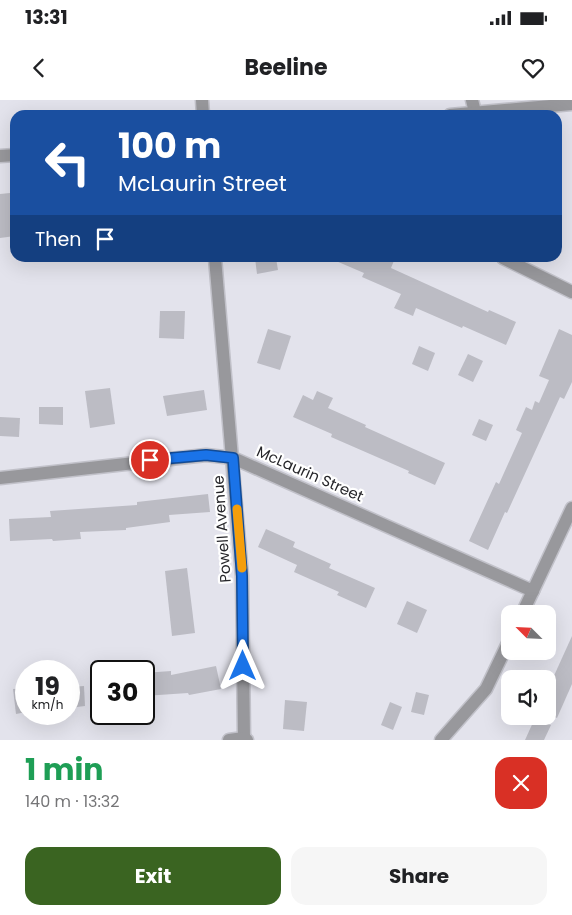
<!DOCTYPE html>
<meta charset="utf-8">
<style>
:root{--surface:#fff;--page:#f6f6f6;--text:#202124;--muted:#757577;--accent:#3a6421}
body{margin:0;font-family:Poppins,sans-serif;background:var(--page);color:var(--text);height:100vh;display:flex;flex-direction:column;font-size:19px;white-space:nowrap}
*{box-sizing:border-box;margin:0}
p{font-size:16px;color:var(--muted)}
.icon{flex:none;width:28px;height:28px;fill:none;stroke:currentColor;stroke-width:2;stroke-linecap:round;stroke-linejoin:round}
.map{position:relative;height:640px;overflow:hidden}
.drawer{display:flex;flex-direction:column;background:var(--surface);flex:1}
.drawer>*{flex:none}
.hud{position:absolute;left:10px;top:10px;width:552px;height:152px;border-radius:15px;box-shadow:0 5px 20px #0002;background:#1a4fa0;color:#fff;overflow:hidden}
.needle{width:32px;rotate:294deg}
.fabs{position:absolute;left:501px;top:505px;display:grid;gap:10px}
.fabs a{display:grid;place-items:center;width:55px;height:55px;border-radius:10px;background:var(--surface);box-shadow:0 5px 20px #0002;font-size:25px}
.speed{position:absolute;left:15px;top:560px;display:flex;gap:10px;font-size:25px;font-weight:700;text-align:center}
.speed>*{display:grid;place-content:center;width:65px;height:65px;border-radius:50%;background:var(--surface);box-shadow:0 5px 20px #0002;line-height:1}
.speed small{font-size:12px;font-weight:400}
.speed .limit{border:2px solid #111;border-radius:8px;background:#fff;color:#111}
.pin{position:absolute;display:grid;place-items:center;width:42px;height:42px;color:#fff;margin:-21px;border:2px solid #fff;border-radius:50%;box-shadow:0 1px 5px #0007}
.me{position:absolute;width:55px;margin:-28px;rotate:0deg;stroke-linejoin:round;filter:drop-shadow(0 0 4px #0008)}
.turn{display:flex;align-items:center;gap:18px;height:105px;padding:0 25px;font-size:22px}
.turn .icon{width:65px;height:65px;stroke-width:2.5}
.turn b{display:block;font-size:35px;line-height:42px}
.then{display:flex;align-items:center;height:48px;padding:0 25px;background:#0003;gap:10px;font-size:19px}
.round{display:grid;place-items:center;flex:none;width:52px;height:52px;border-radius:15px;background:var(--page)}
.overview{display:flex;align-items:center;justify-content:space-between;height:85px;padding:0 25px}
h1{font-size:30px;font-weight:700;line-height:38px;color:#1e9e55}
.button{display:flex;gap:10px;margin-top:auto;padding:10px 25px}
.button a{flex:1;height:58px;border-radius:15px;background:var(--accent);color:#fff;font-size:20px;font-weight:700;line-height:58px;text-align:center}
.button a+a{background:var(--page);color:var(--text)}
.status{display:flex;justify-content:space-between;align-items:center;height:35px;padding:0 25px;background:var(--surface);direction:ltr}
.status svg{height:14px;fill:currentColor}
header{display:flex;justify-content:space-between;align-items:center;height:65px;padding:0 25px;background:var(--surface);font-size:22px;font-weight:700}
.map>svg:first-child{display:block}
.building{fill:#bcbcc4}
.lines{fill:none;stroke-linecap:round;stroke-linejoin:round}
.minor-casing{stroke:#c1c1c9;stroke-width:15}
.minor{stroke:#98989c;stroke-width:12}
.route-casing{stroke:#114b97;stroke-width:12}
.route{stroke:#1a73e8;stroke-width:9}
.slow{stroke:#f59e0b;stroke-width:9}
.labels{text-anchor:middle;stroke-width:4.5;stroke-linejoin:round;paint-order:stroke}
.street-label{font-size:15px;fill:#26262a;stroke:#fff}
</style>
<div class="status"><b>13:31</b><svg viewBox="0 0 49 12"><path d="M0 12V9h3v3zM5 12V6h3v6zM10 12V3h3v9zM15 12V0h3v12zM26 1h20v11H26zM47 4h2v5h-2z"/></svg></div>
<header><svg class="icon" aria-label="back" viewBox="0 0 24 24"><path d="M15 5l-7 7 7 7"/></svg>Beeline<svg class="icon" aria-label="heart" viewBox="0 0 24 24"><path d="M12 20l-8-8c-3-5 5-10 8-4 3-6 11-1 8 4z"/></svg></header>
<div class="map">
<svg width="572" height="640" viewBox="0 0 572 640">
<rect width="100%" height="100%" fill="#e3e3ec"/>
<g class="building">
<polygon points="10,93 15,136 0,138 0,94"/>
<polygon points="255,158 276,158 278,170 257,174"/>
<polygon points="329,158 395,158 391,168 488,212 489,210 516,222 506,245 463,226 462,228 416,208 413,216 394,208 401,194 362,177 364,173"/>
<polygon points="160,211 185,211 184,239 159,238"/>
<polygon points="268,229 291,236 280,270 257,263"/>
<polygon points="559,229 572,235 572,282 564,299 560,297 507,413 505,412 488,450 469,441 496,382 499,384 522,333 516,330 526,307 532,310 535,301 539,303 549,280 539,276"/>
<polygon points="419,246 435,253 428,271 412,264"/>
<polygon points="468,254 483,261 473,282 458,275"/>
<polygon points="110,288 115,324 90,328 85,291"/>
<polygon points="204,290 207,310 167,316 163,296"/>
<polygon points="317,291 333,298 328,308 366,325 365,327 445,363 435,385 408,373 409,371 331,337 332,334 293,317 303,295 313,300"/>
<polygon points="39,307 63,307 63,325 39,324"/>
<polygon points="0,317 20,318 19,337 0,336"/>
<polygon points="479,319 493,325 486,341 472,335"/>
<polygon points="208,394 210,412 169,415 170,422 126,428 126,430 80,432 81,439 53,441 52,439 10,441 9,419 51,417 50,411 137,405 137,402"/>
<polygon points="266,429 295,442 293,447 331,464 329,468 375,488 366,508 337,495 339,492 294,472 297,465 258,447"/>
<polygon points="187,468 195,533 172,536 165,471"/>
<polygon points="407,501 427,510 417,533 397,524"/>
<polygon points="572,536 572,584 557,618 548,614 548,589"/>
<polygon points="216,566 221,589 189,595 188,593 144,596 144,573 171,571 171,575"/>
<polygon points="84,586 85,606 69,608 69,587"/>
<polygon points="26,588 26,612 16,614 13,589"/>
<polygon points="416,592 429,595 424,615 411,612"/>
<polygon points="285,600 307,602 304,631 283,629"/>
<polygon points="390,602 402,607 393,630 381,625"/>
<polygon points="535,618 551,625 544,640 525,640"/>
</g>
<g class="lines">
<defs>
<g id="minor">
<polyline points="202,0 203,15"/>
<polyline points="472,0 475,12"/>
<polyline points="450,15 572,4"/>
<polyline points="0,56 15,55"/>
<polyline points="215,158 242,476 244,638"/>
<polyline points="503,158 572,192"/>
<polyline points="0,378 206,355 233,358 533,491"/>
<polyline points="522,514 572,408"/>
<polyline points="229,640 244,638 247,640"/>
<polyline points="441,640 486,589 510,539"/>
</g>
</defs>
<use href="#minor" class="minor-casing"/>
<use href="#minor" class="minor"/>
</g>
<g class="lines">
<defs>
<polyline id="route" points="150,360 206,355 233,358 242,476 243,566"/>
</defs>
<use href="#route" class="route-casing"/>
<use href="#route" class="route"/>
<polyline class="slow" points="237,409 242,468"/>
</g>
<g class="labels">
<g class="street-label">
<text transform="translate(310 374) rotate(24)" y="5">McLaurin Street</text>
<text transform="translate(222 429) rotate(-94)" y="5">Powell Avenue</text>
</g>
</g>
</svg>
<div class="fabs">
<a><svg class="needle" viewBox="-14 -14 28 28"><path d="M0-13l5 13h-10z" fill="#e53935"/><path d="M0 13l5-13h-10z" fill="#757577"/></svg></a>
<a><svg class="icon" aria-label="sound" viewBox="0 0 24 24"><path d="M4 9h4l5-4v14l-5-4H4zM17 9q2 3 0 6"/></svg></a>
</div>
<div class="speed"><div>19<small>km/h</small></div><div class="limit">30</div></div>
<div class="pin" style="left:150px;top:360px;background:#d93025"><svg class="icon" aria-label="arrive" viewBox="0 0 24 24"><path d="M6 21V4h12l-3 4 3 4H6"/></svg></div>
<svg class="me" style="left:243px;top:566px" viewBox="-20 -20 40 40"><path d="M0-17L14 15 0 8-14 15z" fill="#1a73e8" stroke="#fff" stroke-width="4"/></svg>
<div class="hud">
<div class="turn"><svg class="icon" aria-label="left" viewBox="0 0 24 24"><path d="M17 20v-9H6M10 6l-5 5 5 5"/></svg><div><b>100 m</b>McLaurin Street</div></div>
<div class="then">Then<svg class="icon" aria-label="arrive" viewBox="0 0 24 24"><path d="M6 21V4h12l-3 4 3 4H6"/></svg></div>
</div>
</div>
<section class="drawer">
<div class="overview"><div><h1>1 min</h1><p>140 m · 13:32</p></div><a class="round" style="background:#d93025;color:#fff"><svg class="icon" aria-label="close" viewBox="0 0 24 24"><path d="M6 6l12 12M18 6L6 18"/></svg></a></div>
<div class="button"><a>Exit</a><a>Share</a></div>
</section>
